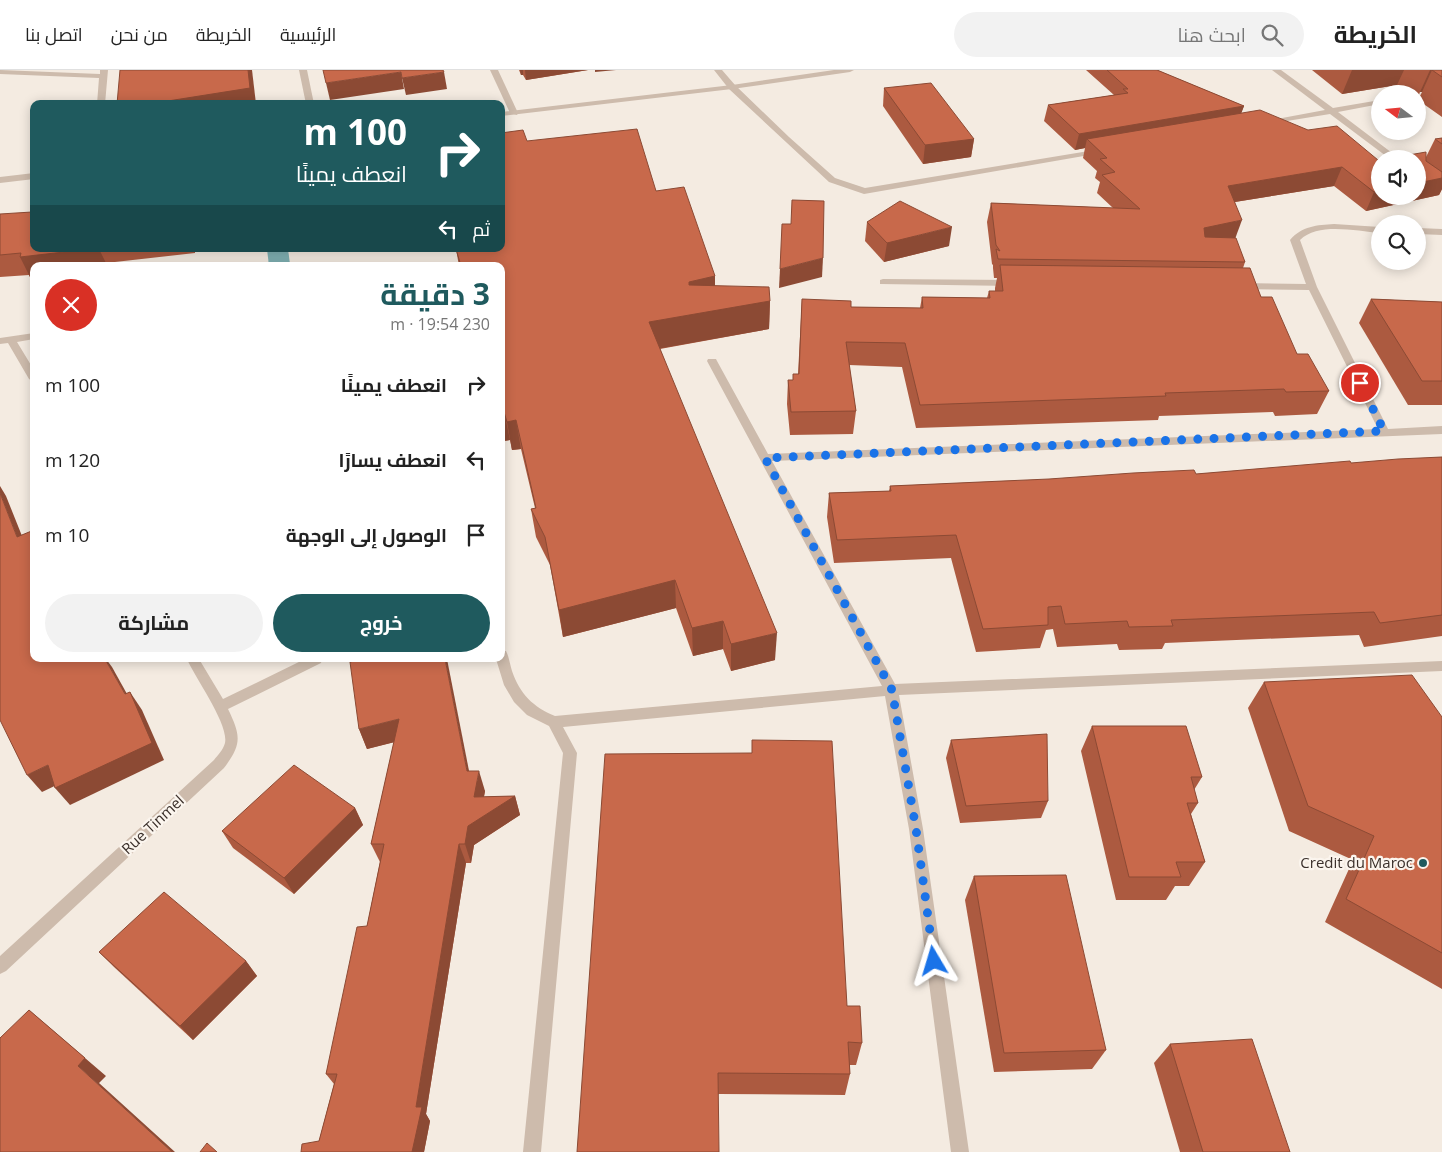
<!DOCTYPE html>
<html lang="ar">
<meta charset="utf-8">
<style>
:root{--surface:#fff;--page:#f2f2f2;--text:#222;--muted:#767676;--line:#e0e0e0;--accent:#1f5a5e}
body{margin:0;font-family:"Open Sans",Cairo,sans-serif;background:var(--page);color:var(--text);direction:rtl;height:100vh;display:flex;flex-direction:column;font-size:19px;white-space:nowrap}
*{box-sizing:border-box;margin:0}
p{font-size:16px;color:var(--muted)}
.icon{flex:none;width:28px;height:28px;fill:none;stroke:currentColor;stroke-width:2;stroke-linecap:round;stroke-linejoin:round}
.map{position:relative;flex:1;overflow:hidden;direction:ltr}
.sheet{position:absolute;left:30px;top:192px;width:475px;height:400px;display:flex;flex-direction:column;background:var(--surface);border-radius:10px;box-shadow:0 2px 12px #0003;direction:rtl}
.sheet>*{flex:none}
.top-card{position:absolute;left:30px;top:30px;width:475px;height:152px;border-radius:10px;box-shadow:0 2px 12px #0003;direction:rtl;background:#1f5a5e;color:#fff;overflow:hidden}
.needle{width:32px;rotate:286deg}
.buttons{position:absolute;left:1371px;top:15px;display:grid;gap:10px}
.buttons a{display:grid;place-items:center;width:55px;height:55px;border-radius:50%;background:var(--surface);box-shadow:0 2px 12px #0003;font-size:25px}
.pin{position:absolute;display:grid;place-items:center;width:42px;height:42px;color:#fff;margin:-21px;border:2px solid #fff;border-radius:50%;box-shadow:0 1px 5px #0007}
.me{position:absolute;width:55px;margin:-28px;rotate:353deg;stroke-linejoin:round;filter:drop-shadow(0 0 4px #0008)}
.turn{display:flex;align-items:center;gap:18px;height:105px;padding:0 15px;font-size:22px}
.turn .icon{width:65px;height:65px;stroke-width:2.5}
.turn b{display:block;font-size:35px;line-height:42px}
.then{display:flex;align-items:center;height:48px;padding:0 15px;background:#0003;gap:10px;font-size:19px}
.round{display:grid;place-items:center;flex:none;width:52px;height:52px;border-radius:26px;background:var(--page)}
.headline{display:flex;align-items:center;justify-content:space-between;height:85px;padding:0 15px}
h1{font-size:30px;font-weight:700;line-height:38px;color:var(--accent)}
.primary-button{display:flex;gap:10px;margin-top:auto;padding:10px 15px}
.primary-button a{flex:1;height:58px;border-radius:30px;background:var(--accent);color:#fff;font-size:20px;font-weight:700;line-height:58px;text-align:center}
.primary-button a+a{background:var(--page);color:var(--text)}
ul{padding:0;list-style:none}
li{display:flex;align-items:center;gap:15px;height:75px;padding:0 15px}
li div{flex:1}
li b{display:block;font-size:19px}
li em{font-style:normal}
header{display:flex;align-items:center;gap:30px;box-sizing:border-box;height:70px;padding:0 25px;background:var(--surface);border-bottom:1px solid var(--line)}
header strong{font-size:24px}
nav{display:flex;gap:28px;margin-inline-start:auto;font-size:18px}
.search{width:350px;height:45px;background:var(--page);display:flex;align-items:center;gap:12px;box-sizing:border-box;padding:0 18px;border-radius:28px;color:var(--muted);font-size:19px}
.map>svg:first-child{display:block}
.water{fill:#7fb0b2}
.lines{fill:none;stroke-linecap:round;stroke-linejoin:round}
.minor{fill:#cdbbac;fill-rule:evenodd}
.tertiary{fill:#cdbbac;fill-rule:evenodd}
.wall{fill:#ac5a40}
.shaded-wall{fill:#8c4a34}
.building{fill:#c8694b;stroke:#8c4a34}
.route{stroke:#1a73e8;stroke-width:9;stroke-dasharray:0 16.2}
.poi-dot{fill:#1f5a5e;stroke:#fbf5ee;stroke-width:2}
.labels{text-anchor:middle;stroke-width:4.5;stroke-linejoin:round;paint-order:stroke}
.street-label{font-size:15px;fill:#3b302b;stroke:#fbf5ee}
.poi-label{font-size:15px;fill:#3b302b;stroke:#fbf5ee;text-anchor:end}
</style>
<header>
<strong>الخريطة</strong>
<div class="search"><svg class="icon" aria-label="search" viewBox="0 0 24 24"><circle cx="10" cy="10" r="6"/><path d="M15 15l6 6"/></svg>ابحث هنا</div>
<nav><a>الرئيسية</a><a>الخريطة</a><a>من نحن</a><a>اتصل بنا</a></nav>
</header>
<div class="map">
<svg width="1442" height="1082" viewBox="0 0 1442 1082">
<rect width="100%" height="100%" fill="#f4ebe1"/>
<polygon class="water" points="267,179 288,179 290,194 269,196"/>
<g class="lines">
<g class="minor">
<polygon points="0,0 100,4 100,0 108,0 105,34 97,34 99,8 0,4"/>
<polygon points="299,0 307,0 314,34 306,34"/>
<polygon points="490,0 498,0 518,43 517,45 510,43"/>
<polygon points="714,0 722,0 735,15 789,67 835,108 865,118 1101,79 1105,81 1101,83 864,124 829,112 729,19"/>
<polygon points="1272,0 1281,0 1333,38 1380,30 1380,34 1338,42 1400,89 1390,89 1330,44 1263,55 1262,53 1266,51 1325,40"/>
<path d="M1334,154l46,3v6c-24,-2 -62,-11 -80,7l17,47 71,142 54,-3v8l-670,27 123,223 547,-23v10l-543,24 24,134 46,323h-18l-42,-323 -24,-133 -322,31 14,26 -36,399h-18l40,-399 -14,-27 -22,-11 -13,-13 -10,-17 -8,-26h5v-9l5,1c3,6 4,13 6,20 8,23 21,36 43,45l327,-30 -175,-325 1,-2h8l1,2 51,93 610,-25 -69,-139 -69,-1 -5,-3 5,-3 66,1 -16,-44c12,-14 27,-15 44,-16z"/>
<polygon points="1418,158 1442,159 1442,165 1418,164"/>
<polygon points="883,209 1012,210 1017,213 1012,216 880,214 880,210"/>
<polygon points="34,263 34,269 17,272 34,300 34,312 29,309 8,273 0,274 0,268"/>
<path d="M187,589h12l24,40 82,-40h17l-1,4 -93,46c13,27 14,35 -4,59l-218,203 -6,3v-18l214,-196c4,-5 9,-10 11,-17 4,-19 -30,-65 -38,-84z"/>
</g>
<g class="tertiary">
<polygon points="834,0 854,0 850,2 732,19 501,46 501,42 732,15"/>
<polygon points="34,103 34,109 0,113 0,107"/>
</g>
</g>
<g class="wall">
<polygon points="519,0 588,0 526,10 523,5 521,5"/>
<polygon points="1086,0 1157,0 1244,36 1241,43 1378,90 1426,87 1435,69 1442,68 1442,119 1439,125 1366,141 1334,116 1235,132 1235,168 1245,192 1243,198 1297,284 1329,321 1317,344 1275,346 1273,342 1159,346 1158,350 916,358 902,297 849,295 856,341 853,364 790,365 787,334 788,310 793,310 793,304 798,304 802,229 851,237 920,238 922,227 987,228 989,221 995,221 995,218 997,208 994,208 993,198 993,195 992,194 987,152 991,133 1113,138 1097,123 1100,112 1095,108 1097,101 1083,88 1085,78 1075,80 1044,51 1048,35 1114,25"/>
<polygon points="1312,0 1442,0 1442,47 1418,30 1422,22 1420,22 1418,27 1418,24 1409,24 1397,15 1342,24"/>
<polygon points="884,18 974,69 971,87 923,94 883,36"/>
<polygon points="527,71 656,121 715,206 715,216 770,231 769,259 660,279 775,590 731,601 723,579 693,586 676,538 563,567 550,495 536,467 531,439 535,438 521,379 512,380 510,370 504,371 501,360 501,196 459,196 456,179 501,179"/>
<polygon points="0,144 34,179 215,179 195,181 195,183 106,193 105,195 34,196 31,209 29,205 0,207"/>
<polygon points="867,152 949,176 884,192 865,171"/>
<polygon points="1371,229 1442,232 1442,335 1408,335 1359,253"/>
<polygon points="1442,387 1442,566 1364,577 1359,565 1165,573 1162,579 1119,580 1117,574 1057,577 1053,559 1046,560 1040,578 976,582 951,488 834,493 827,447 829,423 889,421 890,416 1196,404"/>
<polygon points="1264,612 1442,647 1442,919 1325,852 1353,790 1289,761 1248,638"/>
<polygon points="1092,656 1202,707 1194,720 1198,733 1191,744 1205,792 1189,816 1175,816 1166,830 1116,830 1081,681"/>
<polygon points="359,659 469,701 485,721 484,727 515,726 520,745 474,775 471,793 466,793 426,1044 430,1051 424,1082 301,1082 319,1071 334,1014 326,1004 367,856 380,792 371,774 394,672 367,679"/>
<polygon points="752,670 847,936 862,973 856,995 850,995 850,1004 845,1025 719,1024 577,1082 752,683"/>
<polygon points="951,670 1048,731 1041,748 960,753 946,688"/>
<polygon points="355,738 363,755 294,824 233,778 222,761"/>
<polygon points="974,806 1106,980 1092,999 994,1002 965,830"/>
<polygon points="99,882 246,891 257,906 193,970 114,897"/>
<polygon points="1170,974 1290,1082 1180,1082 1154,993"/>
</g>
<g class="shaded-wall">
<polygon points="248,0 252,0 256,34 149,34"/>
<polygon points="520,0 523,0 523,5 521,5"/>
<polygon points="525,0 588,0 526,10"/>
<polygon points="595,0 616,0 595,2"/>
<polygon points="1352,0 1404,0 1397,15 1342,24"/>
<polygon points="1430,0 1442,0 1432,0 1422,22 1420,22"/>
<polygon points="401,2 404,19 330,30 326,13"/>
<polygon points="444,2 447,19 406,25 402,8"/>
<polygon points="1244,36 1238,52 1087,69 1085,78 1075,80 1079,64"/>
<polygon points="974,69 971,87 923,94 925,75"/>
<polygon points="1342,97 1334,116 1222,134 1228,116"/>
<polygon points="1442,108 1442,119 1439,125 1366,141 1374,122 1380,121 1380,126 1418,126 1418,113"/>
<polygon points="1242,150 1235,169 1197,177 1204,158"/>
<polygon points="952,157 949,176 884,192 887,173"/>
<polygon points="65,179 99,179 106,193 105,195 96,196 34,196 34,208 31,209 20,187"/>
<polygon points="193,179 215,179 195,181 195,183"/>
<polygon points="823,188 822,207 779,218 780,199"/>
<polygon points="715,206 715,234 690,240 689,212"/>
<polygon points="770,231 769,259 651,280 649,252"/>
<polygon points="504,342 510,370 504,371 501,355 501,343"/>
<polygon points="516,350 521,379 512,380 507,352"/>
<polygon points="0,416 6,426 30,486 17,467 0,423"/>
<polygon points="675,510 676,538 563,567 559,540"/>
<polygon points="723,551 723,579 693,586 692,558"/>
<polygon points="777,563 775,590 731,601 731,574"/>
<polygon points="105,589 106,589 112,597 137,642 125,624"/>
<polygon points="445,589 447,589 473,721 467,701"/>
<polygon points="130,622 142,640 164,690 70,735 55,718"/>
<polygon points="399,649 407,669 367,679 359,659"/>
<polygon points="48,695 63,712 42,722 27,705"/>
<polygon points="479,701 485,721 480,746 474,727"/>
<polygon points="515,726 520,745 474,775 471,793 465,774 468,756"/>
<polygon points="355,738 363,755 294,824 284,808"/>
<polygon points="459,774 466,793 426,1044 430,1051 424,1082 412,1082 416,1037"/>
<polygon points="246,891 257,906 193,970 180,956"/>
<polygon points="29,940 106,1006 99,1013 175,1082 172,1082 78,996"/>
</g>
<g class="building">
<polygon points="120,0 248,0 250,18 149,34 117,34"/>
<polygon points="323,0 443,0 444,2 402,8 401,2 326,13"/>
<polygon points="1107,0 1157,0 1244,36 1079,64 1048,35 1128,23 1123,19 1128,19"/>
<polygon points="1432,0 1442,0 1442,7"/>
<polygon points="931,13 974,69 925,75 884,18"/>
<polygon points="1260,40 1308,60 1337,56 1378,90 1380,90 1380,121 1374,122 1342,97 1228,116 1242,150 1204,158 1205,167 1236,168 1245,192 998,189 996,179 1000,181 996,175 991,133 1140,139 1102,105 1115,102 1100,89 1107,88 1087,69"/>
<polygon points="637,59 656,121 684,117 715,206 689,212 689,215 769,217 770,231 649,252 777,563 731,574 723,551 692,558 675,510 559,540 545,467 531,439 536,438 516,350 507,352 504,342 501,343 501,196 461,196 456,179 501,179 501,63 523,60 527,71"/>
<polygon points="1442,68 1442,74 1435,69"/>
<polygon points="1426,82 1426,91 1442,102 1442,108 1418,113 1418,89 1386,89"/>
<polygon points="792,130 824,131 823,188 780,199 782,154 791,154"/>
<polygon points="900,131 952,157 887,173 867,152"/>
<polygon points="34,136 34,179 65,179 64,182 20,187 21,183 0,185 0,144 32,142"/>
<polygon points="1000,195 1250,198 1261,227 1272,227 1297,284 1308,284 1329,321 1286,322 1284,319 1165,323 1166,326 920,335 905,273 846,272 856,341 791,342 788,310 793,310 793,304 799,304 802,229 851,231 851,237 923,238 922,227 990,228 989,221 1003,221"/>
<polygon points="1371,229 1442,232 1442,311 1422,311"/>
<polygon points="1442,387 1442,545 1380,553 1374,542 1171,550 1173,556 1129,557 1127,551 1065,554 1061,536 1048,537 1048,555 983,559 956,465 837,470 829,423 891,421 890,416 1049,409 1133,403 1194,400 1196,404 1350,391 1351,393 1398,389"/>
<polygon points="0,423 17,467 34,460 34,589 105,589 125,624 130,622 152,673 55,718 48,695 27,705 0,650"/>
<polygon points="363,589 445,589 467,701 479,701 474,727 515,726 468,756 465,774 459,774 416,1037 422,1037 412,1082 301,1082 302,1074 319,1071 337,1004 326,1004 357,857 367,856 384,774 371,774 399,649 359,659 350,592"/>
<polygon points="1412,605 1442,647 1442,883 1346,829 1374,766 1308,736 1264,612"/>
<polygon points="1092,656 1186,656 1202,707 1191,707 1198,733 1187,733 1205,792 1176,792 1181,807 1129,807"/>
<polygon points="1047,664 1048,731 966,736 951,670"/>
<polygon points="752,670 832,671 847,936 860,936 862,973 848,972 850,1004 718,1003 719,1082 577,1082 605,684 752,683"/>
<polygon points="294,695 355,738 284,808 222,761"/>
<polygon points="1066,805 1106,980 1004,983 974,806"/>
<polygon points="164,822 246,891 180,956 99,882"/>
<polygon points="29,940 85,988 78,996 172,1082 0,1082 0,968"/>
<polygon points="1252,969 1290,1082 1203,1082 1170,974"/>
<polygon points="207,1073 217,1082 200,1082"/>
</g>
<g class="lines">
<polyline class="route" points="934,891 916,759 892,620 765,388 1384,361 1360,313"/>
</g>
<circle class="poi-dot" cx="1423" cy="793" r="5"/>
<g class="labels">
<g class="street-label">
<text transform="translate(153 755) rotate(-43)" y="5">Rue Tinmel</text>
</g>
<g class="poi-label">
<text x="1413" y="798">Credit du Maroc</text>
</g>
</g>
</svg>
<div class="buttons">
<a><svg class="needle" viewBox="-14 -14 28 28"><path d="M0-13l5 13h-10z" fill="#e53935"/><path d="M0 13l5-13h-10z" fill="#767676"/></svg></a>
<a><svg class="icon" aria-label="sound" viewBox="0 0 24 24"><path d="M4 9h4l5-4v14l-5-4H4zM17 9q2 3 0 6"/></svg></a>
<a><svg class="icon" aria-label="search" viewBox="0 0 24 24"><circle cx="10" cy="10" r="6"/><path d="M15 15l6 6"/></svg></a>
</div>
<div class="pin" style="left:1360px;top:313px;background:#d93025"><svg class="icon" aria-label="arrive" viewBox="0 0 24 24"><path d="M6 21V4h12l-3 4 3 4H6"/></svg></div>
<svg class="me" style="left:934px;top:891px" viewBox="-20 -20 40 40"><path d="M0-17L14 15 0 8-14 15z" fill="#1a73e8" stroke="#fff" stroke-width="4"/></svg>
<div class="top-card">
<div class="turn"><svg class="icon" aria-label="right" viewBox="0 0 24 24"><path d="M7 20v-9h11M14 6l5 5-5 5"/></svg><div><b>100 m</b>انعطف يمينًا</div></div>
<div class="then">ثم<svg class="icon" aria-label="left" viewBox="0 0 24 24"><path d="M17 20v-9H6M10 6l-5 5 5 5"/></svg></div>
</div>
<section class="sheet">
<div class="headline"><div><h1>3 دقيقة</h1><p>230 m · 19:54</p></div><a class="round" style="background:#d93025;color:#fff"><svg class="icon" aria-label="close" viewBox="0 0 24 24"><path d="M6 6l12 12M18 6L6 18"/></svg></a></div>
<ul>
<li><svg class="icon" aria-label="right" viewBox="0 0 24 24"><path d="M7 20v-9h11M14 6l5 5-5 5"/></svg><div><b>انعطف يمينًا</b></div><em>100 m</em></li>
<li><svg class="icon" aria-label="left" viewBox="0 0 24 24"><path d="M17 20v-9H6M10 6l-5 5 5 5"/></svg><div><b>انعطف يسارًا</b></div><em>120 m</em></li>
<li><svg class="icon" aria-label="arrive" viewBox="0 0 24 24"><path d="M6 21V4h12l-3 4 3 4H6"/></svg><div><b>الوصول إلى الوجهة</b></div><em>10 m</em></li>
</ul>
<div class="primary-button"><a>خروج</a><a>مشاركة</a></div>
</section>
</div>
